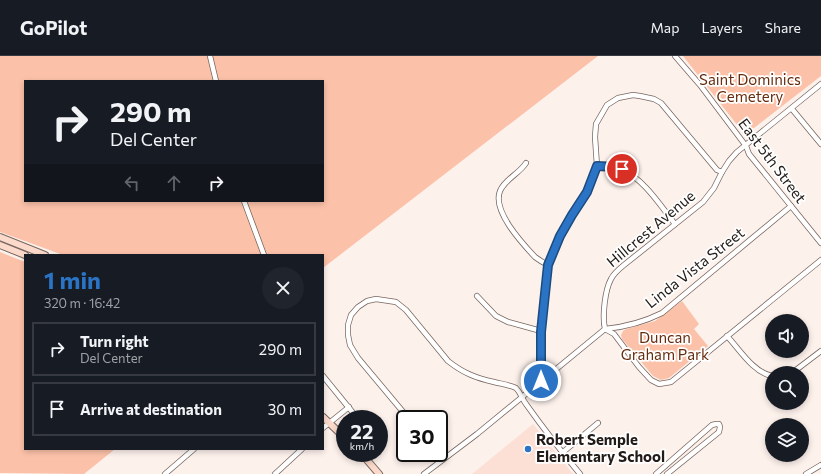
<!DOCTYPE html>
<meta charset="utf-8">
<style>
:root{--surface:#171b24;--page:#20242c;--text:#f1f3f6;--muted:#9ea1a6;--line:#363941;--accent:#2b73c4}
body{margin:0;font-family:Commissioner,sans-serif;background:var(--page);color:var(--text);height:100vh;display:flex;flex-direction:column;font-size:15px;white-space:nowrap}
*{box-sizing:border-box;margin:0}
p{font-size:13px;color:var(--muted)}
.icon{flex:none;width:22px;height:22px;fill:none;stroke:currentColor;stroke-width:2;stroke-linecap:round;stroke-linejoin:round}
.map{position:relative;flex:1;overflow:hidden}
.drawer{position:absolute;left:24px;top:198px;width:300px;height:196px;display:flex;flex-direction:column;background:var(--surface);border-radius:0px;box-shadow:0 2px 6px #0003}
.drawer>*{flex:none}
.top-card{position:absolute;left:24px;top:24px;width:300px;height:122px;border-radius:0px;box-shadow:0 2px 6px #0003;background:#171b24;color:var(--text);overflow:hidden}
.buttons{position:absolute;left:765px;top:258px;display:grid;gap:8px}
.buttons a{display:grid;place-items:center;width:44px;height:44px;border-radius:50%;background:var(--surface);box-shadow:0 2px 6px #0003;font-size:20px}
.speed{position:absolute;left:336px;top:354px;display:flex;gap:8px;font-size:20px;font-weight:700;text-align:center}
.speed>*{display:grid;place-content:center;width:52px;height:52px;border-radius:50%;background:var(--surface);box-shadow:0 2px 6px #0003;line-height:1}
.speed small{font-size:10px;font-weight:400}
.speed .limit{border:2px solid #111;border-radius:6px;background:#fff;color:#111}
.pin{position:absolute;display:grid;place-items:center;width:34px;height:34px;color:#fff;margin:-17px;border:2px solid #fff;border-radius:50%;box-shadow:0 1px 4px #0007}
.me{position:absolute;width:44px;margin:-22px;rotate:0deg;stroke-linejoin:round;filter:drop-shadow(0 0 3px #0008)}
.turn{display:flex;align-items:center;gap:14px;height:84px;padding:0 20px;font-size:18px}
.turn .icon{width:52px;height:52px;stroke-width:2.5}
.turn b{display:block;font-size:28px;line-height:34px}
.lanes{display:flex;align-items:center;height:38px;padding:0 20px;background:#0003;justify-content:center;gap:20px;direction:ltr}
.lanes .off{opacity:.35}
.round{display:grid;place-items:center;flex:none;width:42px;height:42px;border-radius:21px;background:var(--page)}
.head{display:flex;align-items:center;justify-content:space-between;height:68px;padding:0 20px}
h1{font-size:24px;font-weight:700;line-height:30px;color:var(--accent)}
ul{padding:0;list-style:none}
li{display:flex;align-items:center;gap:12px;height:54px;margin:0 8px 6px;padding:0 12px;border:2px solid var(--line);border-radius:0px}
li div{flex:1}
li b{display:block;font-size:15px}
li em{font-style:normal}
header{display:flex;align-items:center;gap:24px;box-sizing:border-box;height:56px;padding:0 20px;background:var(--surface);border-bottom:1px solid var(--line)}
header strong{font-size:19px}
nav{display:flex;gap:22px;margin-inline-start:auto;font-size:14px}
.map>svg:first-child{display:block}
.built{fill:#fce0d5}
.green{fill:#fcc2a9;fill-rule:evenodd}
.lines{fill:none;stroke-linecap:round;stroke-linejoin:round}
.minor-casing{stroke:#77665f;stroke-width:6}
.secondary-casing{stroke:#77665f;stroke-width:8}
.minor{stroke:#fff;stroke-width:4.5}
.secondary{stroke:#fcdacb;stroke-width:6}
.route-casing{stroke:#1c4b7f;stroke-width:10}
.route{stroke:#2b73c4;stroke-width:7}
.poi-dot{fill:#2b73c4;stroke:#fff;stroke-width:1.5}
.labels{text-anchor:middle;stroke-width:3.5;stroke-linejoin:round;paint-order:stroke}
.park-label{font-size:15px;fill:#672c0e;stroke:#fff}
.street-label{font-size:15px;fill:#221b18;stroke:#fff}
.poi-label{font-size:15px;font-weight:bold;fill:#221b18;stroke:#fff;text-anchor:start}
</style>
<header>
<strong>GoPilot</strong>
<nav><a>Map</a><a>Layers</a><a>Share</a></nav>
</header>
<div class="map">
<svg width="821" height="418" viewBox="0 0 821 418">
<rect width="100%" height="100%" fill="#fdf1ec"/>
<polygon class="built" points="533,368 573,418 472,418"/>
<g class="green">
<path d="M0,0h598l-275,212v-13h-260l-63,-23zM25,25h298v120h-298z"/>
<polygon points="683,0 821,0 821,20 745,79"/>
<polygon points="0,196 25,206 25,393 115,393 84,418 0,417"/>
<polygon points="682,245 699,268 694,273 708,290 669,322 661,324 653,320 622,283 621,279 623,275 626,273 655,265"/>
</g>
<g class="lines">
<defs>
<g id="minor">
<polyline points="210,0 216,25"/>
<polyline points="675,0 700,29 746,90 749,98 821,187"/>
<polyline points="792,53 821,88"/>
<path d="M526,107c-7,11 -21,16 -26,28 -8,20 22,52 35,66 4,3 9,6 13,8"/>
<path d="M597,110c8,0 17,0 24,3 23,10 39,36 54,55"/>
<polyline points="244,145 264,199"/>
<polyline points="477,240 496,260 508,266 541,275"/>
<polyline points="605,273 614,278 639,311 651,324 659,328 671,326 821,204"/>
<path d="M605,273c20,-2 39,-7 57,-16l129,-107"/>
<path d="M727,280c13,14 26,36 45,40"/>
<polyline points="792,317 821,295"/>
<polyline points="323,320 358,363"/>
<polyline points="541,325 541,275 548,209 560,180 572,159 587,136 597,110 595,81 596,68 607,49 618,42 633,39 640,40 654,43 661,47 717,114 722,116"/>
<path d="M409,363l-51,-61 -8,-13 -2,-10v-10l3,-10 7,-8 9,-6 9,-2 20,3 10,8 42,51c15,12 28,17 46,21 8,2 16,3 22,6 5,5 6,11 10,16 17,24 35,47 54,70"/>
<polyline points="323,372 349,351"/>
<polyline points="379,388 380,388"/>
<polyline points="436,397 441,404"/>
<polyline points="562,397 598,367"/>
<polyline points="165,418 194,393"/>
<polyline points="275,418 302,393"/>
<path d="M424,418l53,-40 128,-105c-3,-13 0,-39 6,-50 3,-6 8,-10 13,-14l79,-63 11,-14 8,-16 7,-11 8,-9 84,-68"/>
<polyline points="656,418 712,369 716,368 719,368 720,371 719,376 667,418"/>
<polyline points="806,418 821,409"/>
</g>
<g id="secondary">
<polyline points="0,181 45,199"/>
<polyline points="0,189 25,199"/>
<polyline points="323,361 345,382"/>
<polyline points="361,397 379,418"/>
</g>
</defs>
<use href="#minor" class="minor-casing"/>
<use href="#secondary" class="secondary-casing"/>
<use href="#minor" class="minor"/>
<use href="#secondary" class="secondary"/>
</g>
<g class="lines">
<defs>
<polyline id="route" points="541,325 541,276 548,209 560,180 572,159 587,136 597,110 616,111 622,113"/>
</defs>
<use href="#route" class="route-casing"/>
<use href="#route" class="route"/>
</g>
<circle class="poi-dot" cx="528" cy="393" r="4"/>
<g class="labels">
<g class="park-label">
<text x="750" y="29">Saint Dominics<tspan x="750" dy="17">Cemetery</tspan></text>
<text x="665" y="287">Duncan<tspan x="665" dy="17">Graham Park</tspan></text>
</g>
<g class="street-label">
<text transform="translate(772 105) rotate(53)" y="5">East 5th Street</text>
<text transform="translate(651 173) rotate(-40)" y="5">Hillcrest Avenue</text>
<text transform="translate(695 212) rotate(-38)" y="5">Linda Vista Street</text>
</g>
<g class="poi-label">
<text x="536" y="389">Robert Semple<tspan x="536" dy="17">Elementary School</tspan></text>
</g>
</g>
</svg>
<div class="buttons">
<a><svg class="icon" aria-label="sound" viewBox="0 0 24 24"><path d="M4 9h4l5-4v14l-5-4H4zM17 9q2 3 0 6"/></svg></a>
<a><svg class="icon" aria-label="search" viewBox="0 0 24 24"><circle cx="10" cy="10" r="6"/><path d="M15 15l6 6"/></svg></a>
<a><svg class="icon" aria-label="layers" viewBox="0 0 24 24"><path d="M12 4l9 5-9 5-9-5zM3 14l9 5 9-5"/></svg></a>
</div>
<div class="speed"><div>22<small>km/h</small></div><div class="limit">30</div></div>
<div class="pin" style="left:622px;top:113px;background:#d93025"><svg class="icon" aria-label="arrive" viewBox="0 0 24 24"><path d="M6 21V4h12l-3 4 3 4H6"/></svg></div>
<svg class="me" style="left:541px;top:325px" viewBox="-20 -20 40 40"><circle r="17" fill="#2b73c4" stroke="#fff" stroke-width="3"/><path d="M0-11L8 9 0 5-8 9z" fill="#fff"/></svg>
<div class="top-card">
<div class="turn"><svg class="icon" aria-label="right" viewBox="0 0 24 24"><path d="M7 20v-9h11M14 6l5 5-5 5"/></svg><div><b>290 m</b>Del Center</div></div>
<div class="lanes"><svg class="icon off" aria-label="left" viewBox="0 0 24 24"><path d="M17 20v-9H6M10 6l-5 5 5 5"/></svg><svg class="icon off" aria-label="ahead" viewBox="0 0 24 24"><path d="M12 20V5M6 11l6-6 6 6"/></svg><svg class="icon" aria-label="right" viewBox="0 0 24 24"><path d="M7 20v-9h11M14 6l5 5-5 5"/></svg></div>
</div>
<section class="drawer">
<div class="head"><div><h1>1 min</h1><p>320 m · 16:42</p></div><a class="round"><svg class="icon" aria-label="close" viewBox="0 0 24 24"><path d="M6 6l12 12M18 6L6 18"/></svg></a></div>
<ul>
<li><svg class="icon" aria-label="right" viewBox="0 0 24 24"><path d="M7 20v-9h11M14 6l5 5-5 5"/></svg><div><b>Turn right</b><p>Del Center</p></div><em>290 m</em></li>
<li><svg class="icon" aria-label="arrive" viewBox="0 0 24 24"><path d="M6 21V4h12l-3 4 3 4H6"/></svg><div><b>Arrive at destination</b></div><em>30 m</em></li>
</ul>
</section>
</div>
